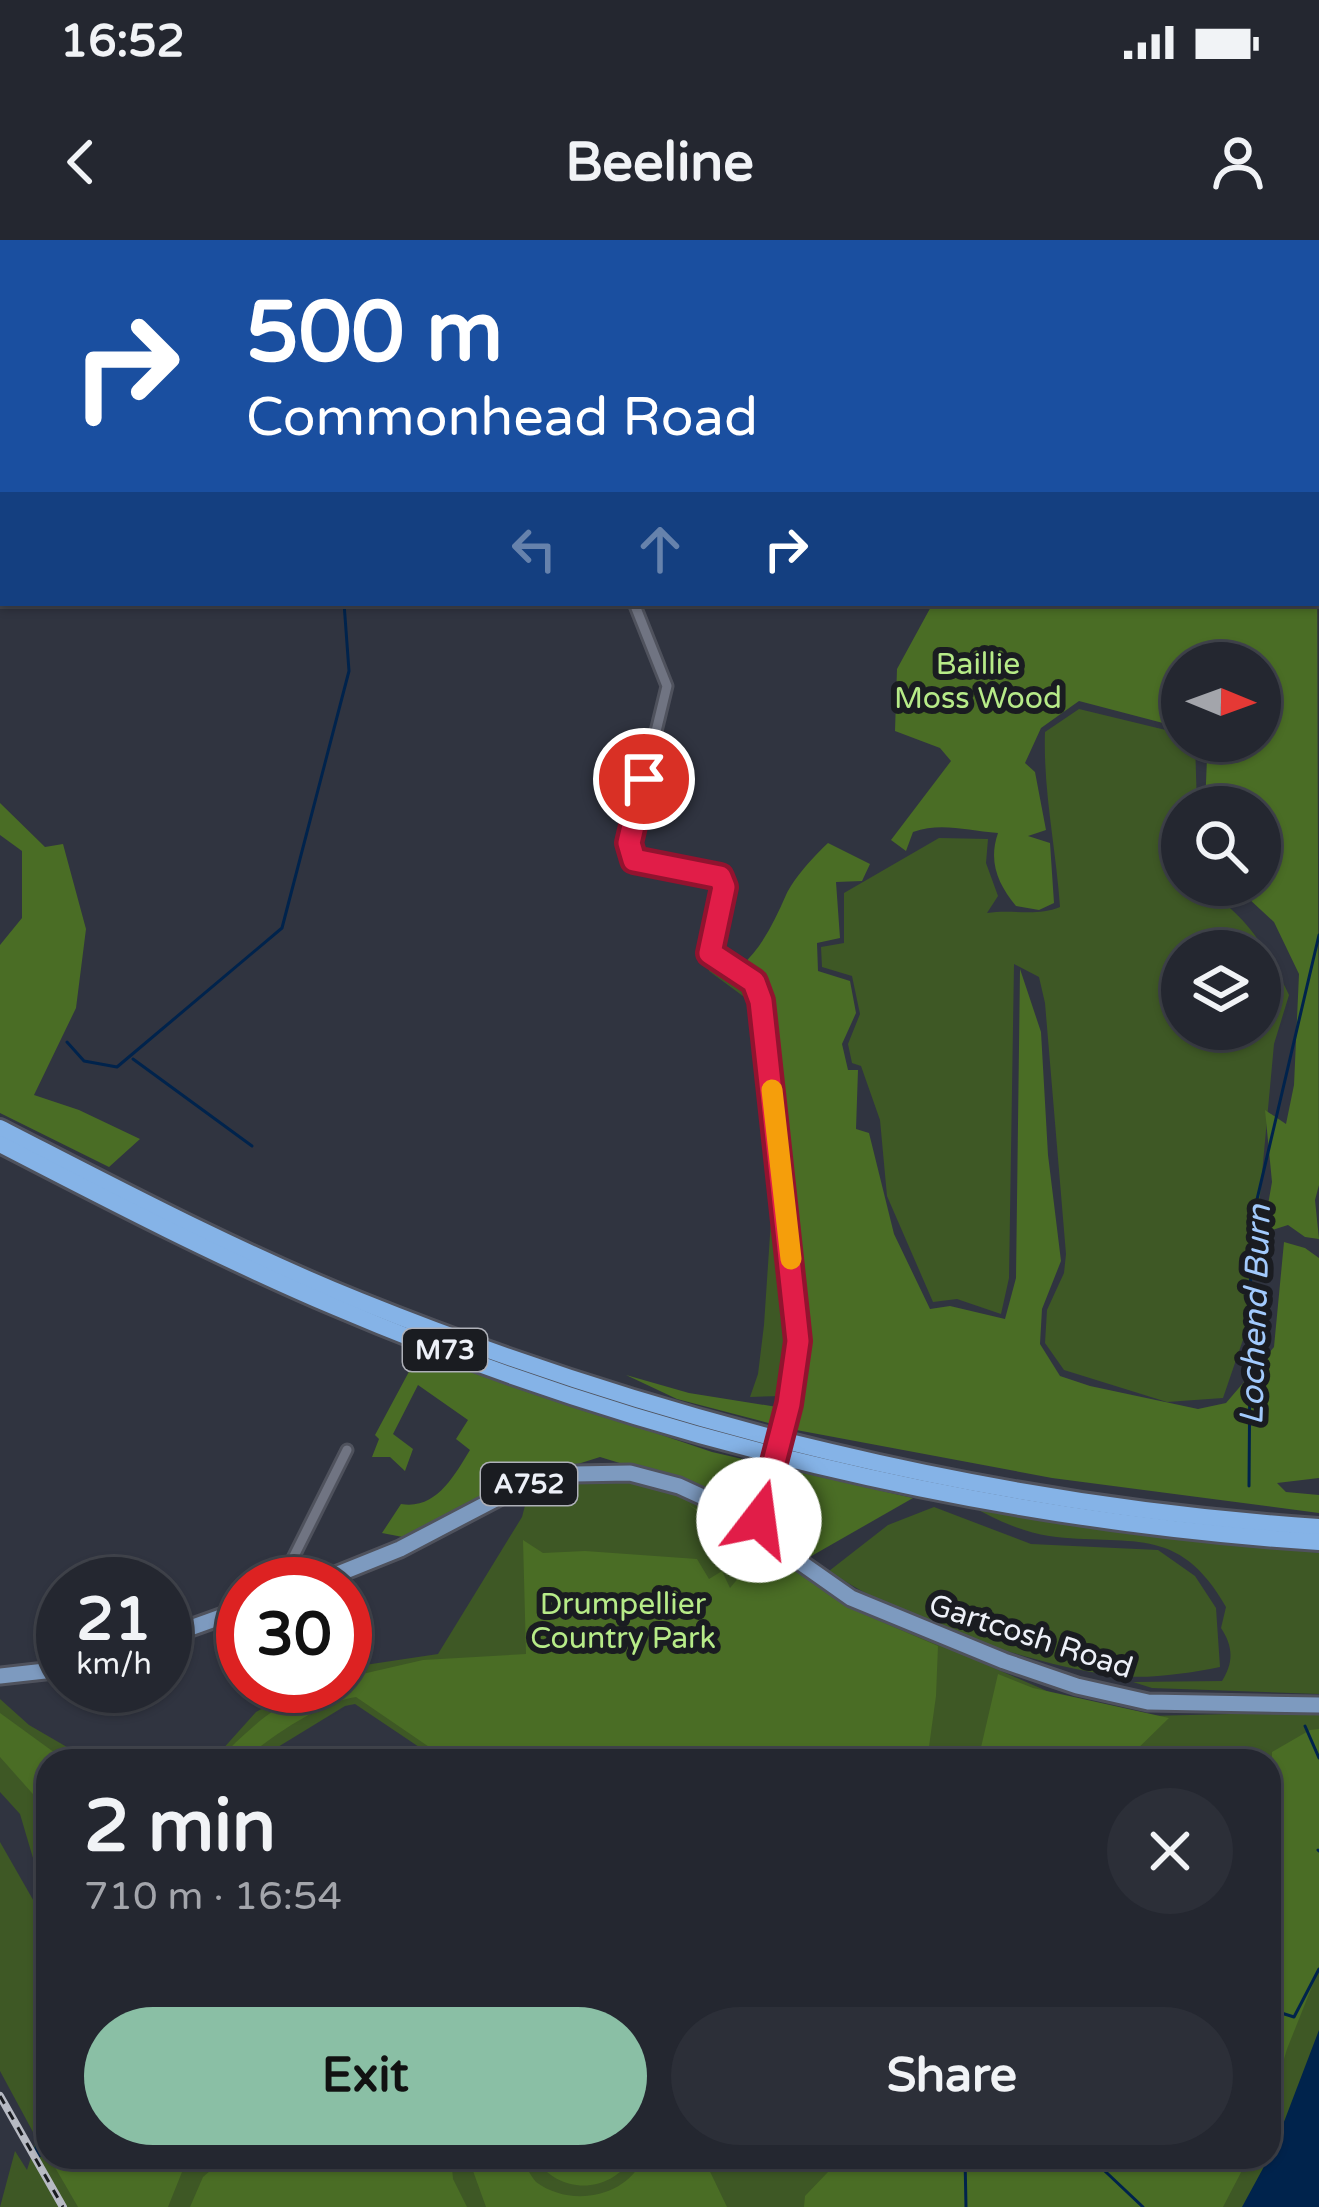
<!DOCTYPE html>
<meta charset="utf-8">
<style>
:root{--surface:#242730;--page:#2c2f38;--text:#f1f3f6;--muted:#a3a5ab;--line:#41444c;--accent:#8abfa5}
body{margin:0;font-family:"Varela Round",sans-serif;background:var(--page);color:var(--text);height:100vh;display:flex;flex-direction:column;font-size:45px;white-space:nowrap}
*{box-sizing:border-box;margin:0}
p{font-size:39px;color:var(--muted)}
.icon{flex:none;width:66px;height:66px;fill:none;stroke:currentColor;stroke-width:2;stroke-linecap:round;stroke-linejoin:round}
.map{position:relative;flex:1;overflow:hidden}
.details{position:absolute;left:36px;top:1509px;width:1245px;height:420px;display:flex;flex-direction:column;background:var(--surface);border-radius:36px;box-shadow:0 3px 9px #0004,0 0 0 3px var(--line)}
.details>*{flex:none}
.top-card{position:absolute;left:0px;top:0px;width:1320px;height:366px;box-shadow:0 3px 9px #0004,0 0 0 3px var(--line);background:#1a4fa0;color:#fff;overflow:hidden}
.needle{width:78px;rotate:91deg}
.controls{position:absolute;left:1161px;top:402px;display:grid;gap:24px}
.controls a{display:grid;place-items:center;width:120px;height:120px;border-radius:50%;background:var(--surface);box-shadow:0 3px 9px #0004,0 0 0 3px var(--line);font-size:60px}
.speed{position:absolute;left:36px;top:1317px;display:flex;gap:24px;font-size:60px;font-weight:700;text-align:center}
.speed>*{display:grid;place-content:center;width:156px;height:156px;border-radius:50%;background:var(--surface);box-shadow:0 3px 9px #0004,0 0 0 3px var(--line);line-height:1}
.speed small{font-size:30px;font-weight:400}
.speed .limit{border:18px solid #d22;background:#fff;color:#111}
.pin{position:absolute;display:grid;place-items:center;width:102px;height:102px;color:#fff;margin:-51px;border:6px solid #fff;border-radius:50%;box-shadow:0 3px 12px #0007}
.me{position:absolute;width:132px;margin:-66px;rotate:15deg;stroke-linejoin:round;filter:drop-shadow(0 0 9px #0008)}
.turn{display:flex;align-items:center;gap:42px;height:252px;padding:0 48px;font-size:54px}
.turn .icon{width:156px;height:156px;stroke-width:2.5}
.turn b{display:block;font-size:84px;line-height:102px}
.lanes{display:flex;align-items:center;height:114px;padding:0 48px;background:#0003;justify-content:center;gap:60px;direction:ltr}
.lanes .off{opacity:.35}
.round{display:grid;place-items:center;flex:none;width:126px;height:126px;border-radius:63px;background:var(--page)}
.summary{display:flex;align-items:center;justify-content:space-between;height:204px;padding:0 48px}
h1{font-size:72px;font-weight:800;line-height:90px}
.action{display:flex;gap:24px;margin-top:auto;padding:24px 48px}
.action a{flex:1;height:138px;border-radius:72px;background:var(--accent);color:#111;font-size:48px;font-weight:800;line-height:138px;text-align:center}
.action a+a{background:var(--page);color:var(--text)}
.status{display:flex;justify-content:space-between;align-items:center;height:84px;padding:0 60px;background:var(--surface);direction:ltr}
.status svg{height:33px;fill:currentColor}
header{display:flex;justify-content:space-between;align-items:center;height:156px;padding:0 48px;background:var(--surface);font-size:54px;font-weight:800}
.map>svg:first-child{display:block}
.green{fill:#3e5825;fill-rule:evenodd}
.forest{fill:#4a6d25}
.water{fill:#00234c}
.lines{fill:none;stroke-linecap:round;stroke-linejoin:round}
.stream{stroke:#00234c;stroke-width:3}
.canal{stroke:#00234c;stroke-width:9}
.minor-casing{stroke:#4f525d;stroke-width:15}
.primary-casing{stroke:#4f525d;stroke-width:21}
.motorway-casing{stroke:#4f525d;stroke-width:22}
.minor{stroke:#707482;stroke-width:9}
.primary{stroke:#7d9abf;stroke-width:15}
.motorway{stroke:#85b3e7;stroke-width:16}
.rail-casing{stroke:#b7bac3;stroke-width:8}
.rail{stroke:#1a1c21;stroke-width:3;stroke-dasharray:9;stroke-linecap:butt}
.minor-bridge-casing{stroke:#4f525d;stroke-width:15;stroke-linecap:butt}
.minor-bridge{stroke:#707482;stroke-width:9}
.route-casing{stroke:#92132f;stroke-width:30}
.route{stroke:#e11d48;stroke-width:21}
.slow{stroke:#f59e0b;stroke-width:21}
.labels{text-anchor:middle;stroke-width:12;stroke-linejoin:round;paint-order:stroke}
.shield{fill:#1a1c21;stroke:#aeb0b8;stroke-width:3}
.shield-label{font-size:27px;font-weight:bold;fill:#edf0f8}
.park-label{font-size:30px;fill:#b7eb88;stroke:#1a1c21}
.street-label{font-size:30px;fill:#edf0f8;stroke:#1a1c21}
.water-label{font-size:33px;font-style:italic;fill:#a2cafd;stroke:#1a1c21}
</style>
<div class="status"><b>16:52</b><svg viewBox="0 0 49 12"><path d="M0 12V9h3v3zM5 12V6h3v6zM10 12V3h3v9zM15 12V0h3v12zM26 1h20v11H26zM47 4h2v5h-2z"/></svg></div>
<header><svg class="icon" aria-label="back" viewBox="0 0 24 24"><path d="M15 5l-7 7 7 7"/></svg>Beeline<svg class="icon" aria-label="person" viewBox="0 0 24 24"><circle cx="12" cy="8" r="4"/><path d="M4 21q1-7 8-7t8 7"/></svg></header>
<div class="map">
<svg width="1319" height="1967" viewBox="0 0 1319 1967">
<rect width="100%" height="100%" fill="#303440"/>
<g class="green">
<path d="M1079,469l95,23 8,4v5h13l2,66h-15v78h29l1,9c39,27 57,59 77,101l-15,49 -26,281 -25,73 -56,4 -103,-32 -19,-27 2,-33 17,-37 2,-19 -21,-251 -6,-26 -25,-13 -5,314 -8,36 -44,-15 -24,3 -46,-106 -7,-76 -19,-54 -9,-3 -4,-19 12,-30 -8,-38 -30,-9 -1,-20 23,-4v-50l95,-55 49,1 -2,24 12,33 -11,17c26,-4 49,4 73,-6 -4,-59 -17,-116 -15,-175zM1182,711h78v78h-78z"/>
<polygon points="708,723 749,748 756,763 787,1059 781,1156 750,1157 758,1134 764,1085 774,935 751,762 709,731"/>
<polygon points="592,1240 650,1244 692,1261 730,1281 869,1373 1106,1477 1319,1472 1319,1967 0,1967 15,1911 27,1930 48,1862 48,1917 1269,1917 1269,1521 432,1521 428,1513 355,1464 345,1466 255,1521 212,1521 256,1472 303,1446 345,1446 345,1428 438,1414 522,1277 528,1254 560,1243"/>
<path d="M971,1266l348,47v141l-167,-6 -19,-6 89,-1c12,-19 11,-35 -1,-53l5,-21c-48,-85 -97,-60 -177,-71 -27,-4 -55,-17 -78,-30z"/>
<path d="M934,1267l97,37 127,6 37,26 21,32 4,59c-35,7 -76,13 -111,8 -86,-13 -208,-55 -280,-104l59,-46z"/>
<polygon points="0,1459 29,1485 91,1521 48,1521 48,1669 20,1574 0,1552"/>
<polygon points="0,1602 48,1686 48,1844 33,1892 0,1831"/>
</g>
<g class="forest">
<path d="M1317,286l2,659 -4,15 4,39 -14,-2 -17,-12 -25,8 9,-51 -7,-72 21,14 8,-39 5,-111 -25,-52 -40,-37h26v-78h-55l2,-49 -5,-17h58v-78h-78v65l-103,-27 -38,27 -16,35 10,9 11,58 -18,6 22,7 4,60 -15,7 -23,-4c-18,-22 -28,-44 -18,-73 -31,-2 -56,-11 -85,-1l-7,19 -15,-11 60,-79 -11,-13 -45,-17 2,-62 36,-66h245l11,5 2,-5h126z"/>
<polygon points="0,563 45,607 63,604 86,689 76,768 34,855 79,870 140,899 109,927 0,873 0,705 22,678 22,611 0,595"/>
<path d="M828,603l42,21 -8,17 -26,1 4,56 -23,5 1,28 32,10 6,32 -14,31 6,26h10l-2,59 13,4 25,101 36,75 20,-3 55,13 11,-41 4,-309 21,63 7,123 13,106 -19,48 -2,35 20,32 30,10 108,23 28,-6 48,-56 10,-105 21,6 14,10v220l-42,5 9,9 33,3v18l-267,-35 -261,-49 12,-72v-37l-28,-269 -14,-77 -21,-7c22,-19 34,-45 46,-72 8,-17 28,-39 42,-52z"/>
<path d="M419,1113l293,99 201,46 -105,60 -93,-66 -115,-35 -76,24 -116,57 -26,-5 19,-29c35,6 53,-28 69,-54l-14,-11 12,-19 -50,-35 -25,49 20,15 -8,22 -15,-14h-18l7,-18 -4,-4z"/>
<polygon points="626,1135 689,1153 777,1167 776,1185 677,1159"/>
<path d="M688,1264l185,114 65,28 -2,50 -9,65h-486l-3,-8 -82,-56c-33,4 -88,41 -113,64h-26c35,-35 75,-75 128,-75v-8l78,-18 103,-6 -3,-114 20,13 42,-2 112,8 12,20 13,-8 8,17 15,-18 -11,-7 8,-10c-22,-12 -33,-35 -54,-49z"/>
<polygon points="998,1434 1033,1448 1169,1478 1125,1521 982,1521 979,1516"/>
<polygon points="0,1473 66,1521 48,1521 48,1571 0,1517"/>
<polygon points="1319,1489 1319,1729 1287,1809 1269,1869 1269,1754 1273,1754 1278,1717 1269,1702 1272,1512 1310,1490"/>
<polygon points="49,1917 188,1917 168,1967 78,1967"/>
<polygon points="226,1917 451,1917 453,1939 467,1967 190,1967 203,1937"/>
<path d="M521,1917c4,8 9,18 15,25 33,25 90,17 108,-25h59l24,50h-241l-18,-50z"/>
<path d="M534,1917h99c-24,38 -75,38 -99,0z"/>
<polygon points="834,1917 1249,1917 1223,1967 804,1967 805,1956 828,1932"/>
</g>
<polygon class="water" points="1319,1790 1319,1967 1242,1967 1274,1908"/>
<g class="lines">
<g class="stream">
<polyline points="67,802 84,821 117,827 282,688 349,431 344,363"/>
<polyline points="133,819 252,906"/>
<polyline points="1249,1246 1251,985 1319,695"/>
<polyline points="1305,1486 1319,1518"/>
<polyline points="1318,1610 1319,1611"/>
<polyline points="1269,1769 1294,1777 1319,1729"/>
<polyline points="965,1917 966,1967"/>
<polyline points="1090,1917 1143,1967"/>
</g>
<polyline class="canal" points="37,1914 48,1882"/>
<defs>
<g id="minor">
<polyline points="46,3 46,0"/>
<polyline points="693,3 694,0"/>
<polyline points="852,3 856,0"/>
<polyline points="924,3 925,0"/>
<polyline points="985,3 986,0"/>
<polyline points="1098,3 1099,0"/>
<polyline points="1243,3 1244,0"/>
<polyline points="1317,82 1319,79"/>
<polyline points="1317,175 1319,177"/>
<polyline points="0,182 3,182"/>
<polyline points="1317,276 1319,277"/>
<polyline points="634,363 667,446 629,603 634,619 720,637 724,647 709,713 754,742 761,761 797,1066 798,1101 789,1164"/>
<polyline points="754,1288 767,1253"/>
<polyline points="287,1344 286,1332 347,1210"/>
</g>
<g id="primary">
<polyline points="313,1344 400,1309 507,1253 537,1241 574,1234 630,1233 679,1246 716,1263 851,1358 1004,1421 1077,1446 1148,1462 1319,1465"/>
<polyline points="165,1397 243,1369"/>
<polyline points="0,1436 63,1429"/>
</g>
<g id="motorway">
<path d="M0,888c119,61 236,123 360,173 305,123 630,204 959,226"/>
<path d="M0,904c110,57 220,114 335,163 304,130 653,214 984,235"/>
</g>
</defs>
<use href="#minor" class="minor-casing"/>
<use href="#primary" class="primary-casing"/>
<use href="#motorway" class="motorway-casing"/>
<use href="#minor" class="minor"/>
<use href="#primary" class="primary"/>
<use href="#motorway" class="motorway"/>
<defs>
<polyline id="rail" points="0,1856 63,1967"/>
</defs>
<use href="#rail" class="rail-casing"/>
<use href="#rail" class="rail"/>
<defs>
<polyline id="minor-bridge" points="767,1253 789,1164"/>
</defs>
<use href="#minor-bridge" class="minor-bridge-casing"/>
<use href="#minor-bridge" class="minor-bridge"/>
</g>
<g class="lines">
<defs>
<polyline id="route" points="644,539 629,603 634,620 720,637 724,647 710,713 754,742 761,761 798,1101 789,1164 759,1280"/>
</defs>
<use href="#route" class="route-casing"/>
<use href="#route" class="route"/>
<polyline class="slow" points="772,850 791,1019"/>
</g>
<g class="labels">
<g class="shield">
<rect x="403" y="1089" width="84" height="42" rx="9"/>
<rect x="481" y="1223" width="96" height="42" rx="9"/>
</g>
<g class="shield-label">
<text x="445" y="1119">M73</text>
<text x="529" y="1253">A752</text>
</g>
<g class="park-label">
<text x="978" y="434">Baillie<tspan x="978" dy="34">Moss Wood</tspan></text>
<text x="623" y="1374">Drumpellier<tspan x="623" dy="34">Country Park</tspan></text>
</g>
<g class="street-label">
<text transform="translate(1031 1396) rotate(18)" y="10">Gartcosh Road</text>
</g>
<g class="water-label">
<text transform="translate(1254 1075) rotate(-88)" y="12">Lochend Burn</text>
</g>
</g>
</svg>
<div class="controls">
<a><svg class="needle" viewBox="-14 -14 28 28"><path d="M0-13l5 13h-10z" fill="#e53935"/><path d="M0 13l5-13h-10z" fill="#a3a5ab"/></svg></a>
<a><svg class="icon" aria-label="search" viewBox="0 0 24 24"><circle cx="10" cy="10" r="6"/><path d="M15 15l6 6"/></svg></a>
<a><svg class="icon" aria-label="layers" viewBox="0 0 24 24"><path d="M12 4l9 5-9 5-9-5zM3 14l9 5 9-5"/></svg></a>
</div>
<div class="speed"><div>21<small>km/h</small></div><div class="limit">30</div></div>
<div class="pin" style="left:644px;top:539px;background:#d93025"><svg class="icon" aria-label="arrive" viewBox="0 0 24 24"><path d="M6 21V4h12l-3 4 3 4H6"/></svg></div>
<svg class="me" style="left:759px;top:1280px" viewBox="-20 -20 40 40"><circle r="19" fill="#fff"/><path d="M0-13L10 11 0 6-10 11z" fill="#e11d48"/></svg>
<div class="top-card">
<div class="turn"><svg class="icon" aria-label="right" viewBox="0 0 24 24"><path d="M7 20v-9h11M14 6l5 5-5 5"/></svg><div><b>500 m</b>Commonhead Road</div></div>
<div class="lanes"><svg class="icon off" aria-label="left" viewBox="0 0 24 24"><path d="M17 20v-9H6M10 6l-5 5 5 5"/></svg><svg class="icon off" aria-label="ahead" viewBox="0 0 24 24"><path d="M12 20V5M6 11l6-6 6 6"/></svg><svg class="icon" aria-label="right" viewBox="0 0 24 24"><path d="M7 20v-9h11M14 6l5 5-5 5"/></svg></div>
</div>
<section class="details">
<div class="summary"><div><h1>2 min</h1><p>710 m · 16:54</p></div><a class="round"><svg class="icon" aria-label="close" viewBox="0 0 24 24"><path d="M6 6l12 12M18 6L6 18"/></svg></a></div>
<div class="action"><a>Exit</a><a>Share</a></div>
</section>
</div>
